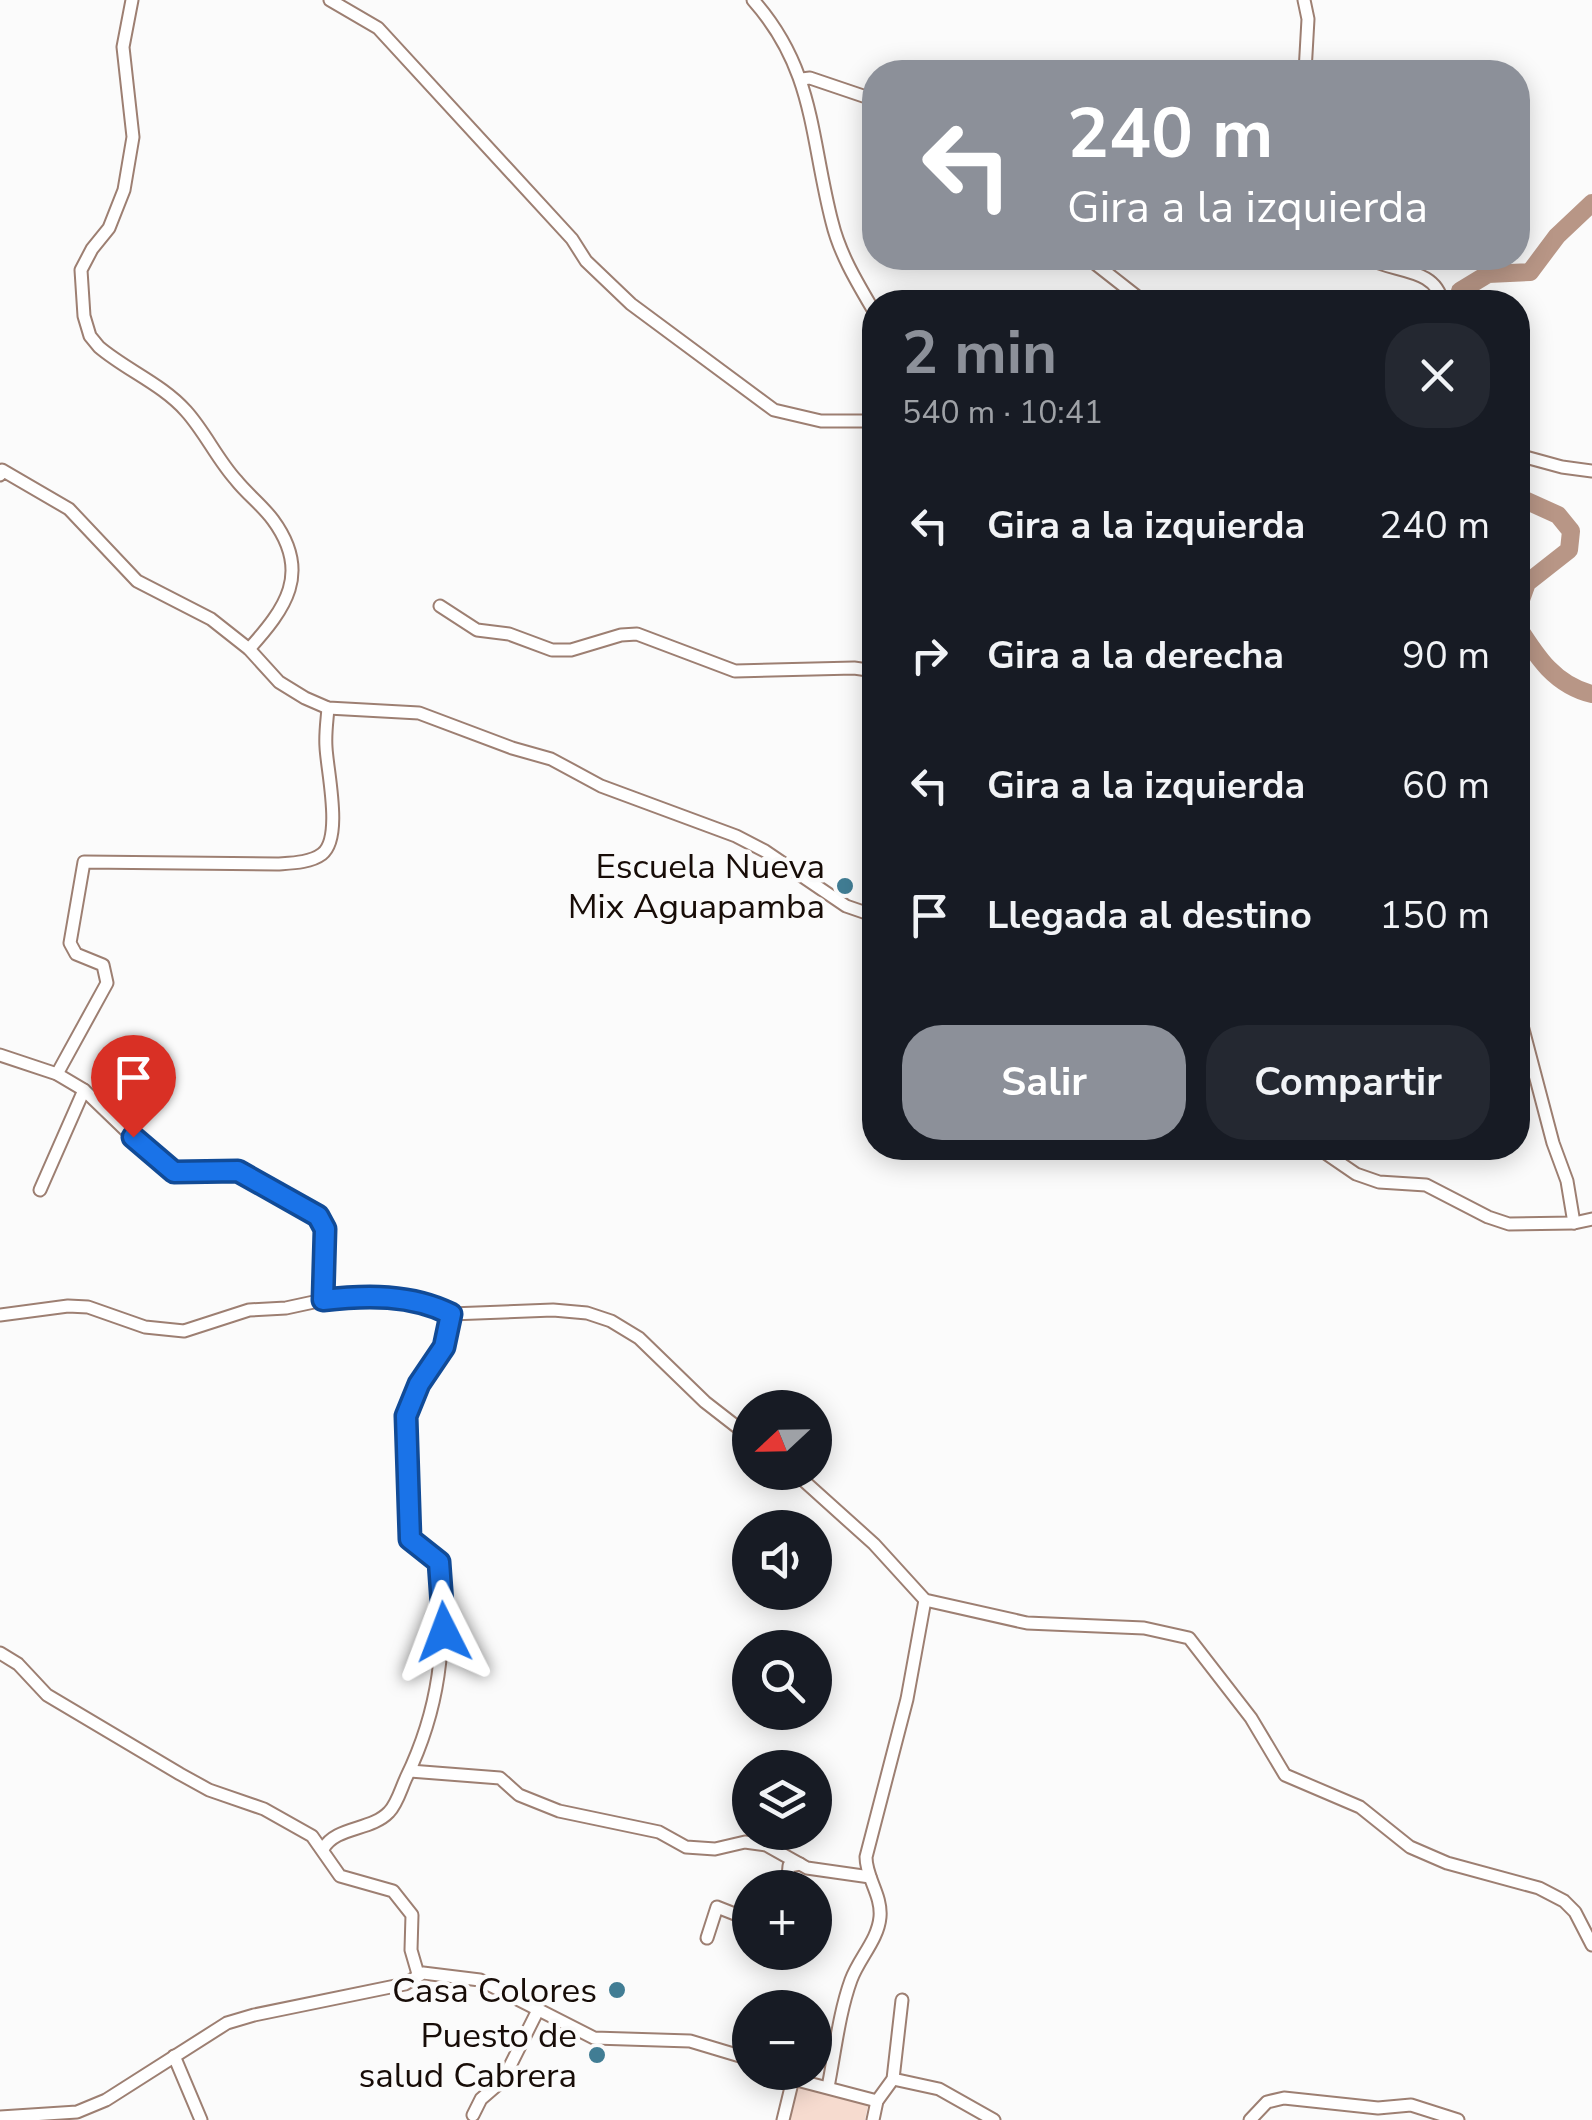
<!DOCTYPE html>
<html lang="es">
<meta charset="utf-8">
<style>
:root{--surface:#171b24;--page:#242831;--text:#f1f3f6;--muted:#9ea1a6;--accent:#8c9099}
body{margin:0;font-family:"Nunito Sans",sans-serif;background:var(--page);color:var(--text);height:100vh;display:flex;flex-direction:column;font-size:38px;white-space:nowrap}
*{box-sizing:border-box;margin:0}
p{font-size:32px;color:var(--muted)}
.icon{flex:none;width:55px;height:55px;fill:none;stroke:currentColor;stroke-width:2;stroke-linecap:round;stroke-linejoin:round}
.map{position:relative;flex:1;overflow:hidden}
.drawer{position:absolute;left:862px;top:290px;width:668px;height:870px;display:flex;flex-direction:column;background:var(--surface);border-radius:40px;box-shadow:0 5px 25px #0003}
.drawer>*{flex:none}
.hud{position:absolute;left:862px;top:60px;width:668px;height:210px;border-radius:40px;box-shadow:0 5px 25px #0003;background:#8c9099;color:#fff;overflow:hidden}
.needle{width:65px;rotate:248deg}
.fabs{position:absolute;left:732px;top:1390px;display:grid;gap:20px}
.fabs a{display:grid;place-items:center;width:100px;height:100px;border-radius:50%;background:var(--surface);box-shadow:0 5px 25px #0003;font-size:50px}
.pin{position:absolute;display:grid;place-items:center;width:85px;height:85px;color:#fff;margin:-102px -42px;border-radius:50% 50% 50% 0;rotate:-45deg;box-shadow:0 0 10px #0007}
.pin .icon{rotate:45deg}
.me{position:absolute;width:110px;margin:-55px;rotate:357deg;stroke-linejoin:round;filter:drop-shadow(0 0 8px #0008)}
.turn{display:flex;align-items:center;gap:35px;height:210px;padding:0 40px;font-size:45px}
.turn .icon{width:130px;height:130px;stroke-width:2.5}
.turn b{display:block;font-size:70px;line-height:85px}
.round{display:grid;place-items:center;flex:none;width:105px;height:105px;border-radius:40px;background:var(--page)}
.summary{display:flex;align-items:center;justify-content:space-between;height:170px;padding:0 40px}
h1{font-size:60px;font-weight:700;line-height:75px;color:var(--accent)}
.button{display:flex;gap:20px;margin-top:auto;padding:20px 40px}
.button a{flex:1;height:115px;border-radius:40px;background:var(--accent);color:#fff;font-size:40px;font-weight:700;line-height:115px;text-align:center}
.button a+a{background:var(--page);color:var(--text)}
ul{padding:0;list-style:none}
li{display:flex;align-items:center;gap:30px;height:130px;padding:0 40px}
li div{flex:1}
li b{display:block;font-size:38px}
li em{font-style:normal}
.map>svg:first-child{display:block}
.green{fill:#f6dbcf}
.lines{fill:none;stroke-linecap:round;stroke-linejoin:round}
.river{stroke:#b89686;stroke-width:18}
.street-casing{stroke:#9d7f72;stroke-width:15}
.street{stroke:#fff;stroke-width:11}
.route-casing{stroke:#114b97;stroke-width:25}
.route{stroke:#1a73e8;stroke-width:18}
.poi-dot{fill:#417d94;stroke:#fbfbfb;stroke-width:4}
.labels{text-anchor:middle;stroke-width:9;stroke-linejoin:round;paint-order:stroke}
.poi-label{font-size:35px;fill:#170c07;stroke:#fbfbfb;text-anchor:end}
</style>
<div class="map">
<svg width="1592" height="2120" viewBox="0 0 1592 2120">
<rect width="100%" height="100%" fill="#fbfbfb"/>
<polygon class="green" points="796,2084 869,2101 865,2120 788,2120"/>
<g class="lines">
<g class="river">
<polyline points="1458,302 1460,291 1488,274 1530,272 1557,236 1592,203"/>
<polyline points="1518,497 1558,515 1571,531 1569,550 1527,583 1518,608"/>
<path d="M1518,627c19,30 37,58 74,67"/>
</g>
<defs>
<g id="street">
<path d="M132,0l-9,47 10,90 -9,53 -15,38 -17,21 -11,21 3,46 6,20 9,11c27,23 63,37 87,64 19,21 31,48 50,69 11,14 26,25 37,40 39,53 12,89 -24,129"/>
<polyline points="330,0 378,28 572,239 586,261 631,304 774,410 821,421 875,421"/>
<path d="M753,0c62,70 57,137 79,222 8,33 26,62 43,91"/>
<polyline points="1304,0 1308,19 1305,72"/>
<polyline points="802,79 810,78 875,100"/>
<polyline points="1088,258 1144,302"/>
<path d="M1368,258c24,15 68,9 74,44"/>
<polyline points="1518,455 1562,467 1592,471"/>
<polyline points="0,475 2,470 69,509 137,581 211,619 249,649 279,682 305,698 328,708 419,713 512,748 551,759 601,786 736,836 765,851 846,906 875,916"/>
<polyline points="440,606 477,630 509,634 552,650 571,650 621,635 637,634 735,671 854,668 875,671"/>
<polyline points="1519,1014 1553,1143 1567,1181 1574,1223"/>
<polyline points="0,1055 57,1074 84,1090 166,1169 184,1173 238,1171 318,1217 325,1229 323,1300"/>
<path d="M57,1074l50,-91 -4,-18 -27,-11 -6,-11 14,-81 193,2c14,-1 33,-1 45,-10 21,-16 5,-83 4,-107 -1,-13 1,-26 2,-39"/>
<polyline points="1318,1148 1356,1174 1379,1182 1426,1185 1488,1217 1509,1224 1574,1223 1592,1219"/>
<polyline points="40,1190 84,1090"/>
<polyline points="0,1315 68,1306 88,1307 145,1327 184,1331 249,1310 286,1308 323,1300 370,1297 425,1303 451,1314 553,1310 587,1313 611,1321 639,1338 705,1402 750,1437"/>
<polyline points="794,1472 874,1544 925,1600 1027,1623 1144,1628 1189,1638 1251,1718 1285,1775 1360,1807 1410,1847 1447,1863 1539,1888 1564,1901 1575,1912 1592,1945"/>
<polyline points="0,1653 18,1664 47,1695 180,1774 209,1790 264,1809 312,1836 340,1876 393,1891 412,1915 411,1950 418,1974"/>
<polyline points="410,1771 500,1778 519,1795 559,1811 659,1832 686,1847 715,1849 745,1842 766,1845 807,1868 870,1877"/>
<path d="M323,1849c13,-23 48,-18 66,-37 8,-8 12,-23 17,-34 34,-70 40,-133 34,-209l-1,-7 -29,-23 -4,-123 13,-31 26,-38 6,-33"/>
<polyline points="787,1888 789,1866 800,1864"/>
<polyline points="707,1938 717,1907 750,1920"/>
<polyline points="776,1961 778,1952"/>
<polyline points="174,2056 201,2120"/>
<polyline points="793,2079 877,2101"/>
<polyline points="893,2079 939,2089 994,2120"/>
<path d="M828,2087c7,-35 11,-74 23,-107 8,-22 27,-40 29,-63 2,-22 -14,-39 -14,-60l41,-158 18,-99"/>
<polyline points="473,2115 481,2099 503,2080 538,2010"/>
<polyline points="0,2117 77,2112 106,2100 227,2023 254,2015 405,1984 423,1973 480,1980 594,2038 690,2041 750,2059"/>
<polyline points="783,2120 793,2079"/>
<polyline points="873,2120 877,2101 893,2079 902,2000"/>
<polyline points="1250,2120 1267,2102 1284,2098 1378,2108 1411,2105 1458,2120"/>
</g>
</defs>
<use href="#street" class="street-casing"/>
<use href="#street" class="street"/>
</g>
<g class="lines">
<defs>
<path id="route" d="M133,1137l41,35 64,-1 80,45 7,13 -2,71c43,-5 88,-6 128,14l-7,33 -25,37 -13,32 4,123 29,23 5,70"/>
</defs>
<use href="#route" class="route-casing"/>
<use href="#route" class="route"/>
</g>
<g class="poi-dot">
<circle cx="845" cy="886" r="10"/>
<circle cx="617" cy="1990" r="10"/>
<circle cx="597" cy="2055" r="10"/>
</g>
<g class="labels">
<g class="poi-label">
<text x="825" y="878">Escuela Nueva<tspan x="825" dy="40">Mix Aguapamba</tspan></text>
<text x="597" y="2002">Casa Colores</text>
<text x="577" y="2047">Puesto de<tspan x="577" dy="40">salud Cabrera</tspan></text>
</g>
</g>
</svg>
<div class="fabs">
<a><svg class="needle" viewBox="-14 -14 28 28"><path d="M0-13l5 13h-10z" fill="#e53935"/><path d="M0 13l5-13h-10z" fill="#9ea1a6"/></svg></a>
<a><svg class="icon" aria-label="sound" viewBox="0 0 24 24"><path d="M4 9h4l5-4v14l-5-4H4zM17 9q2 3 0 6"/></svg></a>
<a><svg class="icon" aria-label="search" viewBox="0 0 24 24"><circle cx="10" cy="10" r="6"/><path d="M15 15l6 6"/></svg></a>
<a><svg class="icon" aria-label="layers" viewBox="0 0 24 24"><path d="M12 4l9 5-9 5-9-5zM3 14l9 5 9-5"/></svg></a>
<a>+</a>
<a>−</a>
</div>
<div class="pin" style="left:133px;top:1137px;background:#d93025"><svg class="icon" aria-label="arrive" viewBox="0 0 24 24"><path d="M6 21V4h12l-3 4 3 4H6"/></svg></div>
<svg class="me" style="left:444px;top:1632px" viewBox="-20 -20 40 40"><path d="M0-17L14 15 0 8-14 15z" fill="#1a73e8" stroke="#fff" stroke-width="4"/></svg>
<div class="hud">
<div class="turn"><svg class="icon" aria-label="left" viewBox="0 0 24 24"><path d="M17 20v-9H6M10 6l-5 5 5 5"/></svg><div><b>240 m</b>Gira a la izquierda</div></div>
</div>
<section class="drawer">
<div class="summary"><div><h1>2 min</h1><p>540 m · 10:41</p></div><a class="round"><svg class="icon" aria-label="close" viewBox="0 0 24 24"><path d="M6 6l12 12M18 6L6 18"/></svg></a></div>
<ul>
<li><svg class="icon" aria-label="left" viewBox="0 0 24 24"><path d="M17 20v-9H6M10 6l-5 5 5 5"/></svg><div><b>Gira a la izquierda</b></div><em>240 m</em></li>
<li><svg class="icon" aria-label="right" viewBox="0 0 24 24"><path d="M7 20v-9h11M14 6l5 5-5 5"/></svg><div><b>Gira a la derecha</b></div><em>90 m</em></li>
<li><svg class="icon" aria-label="left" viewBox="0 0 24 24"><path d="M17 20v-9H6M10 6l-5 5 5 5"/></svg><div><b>Gira a la izquierda</b></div><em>60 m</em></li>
<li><svg class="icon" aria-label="arrive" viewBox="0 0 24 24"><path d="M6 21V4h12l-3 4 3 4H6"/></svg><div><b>Llegada al destino</b></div><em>150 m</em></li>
</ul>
<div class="button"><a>Salir</a><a>Compartir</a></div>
</section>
</div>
